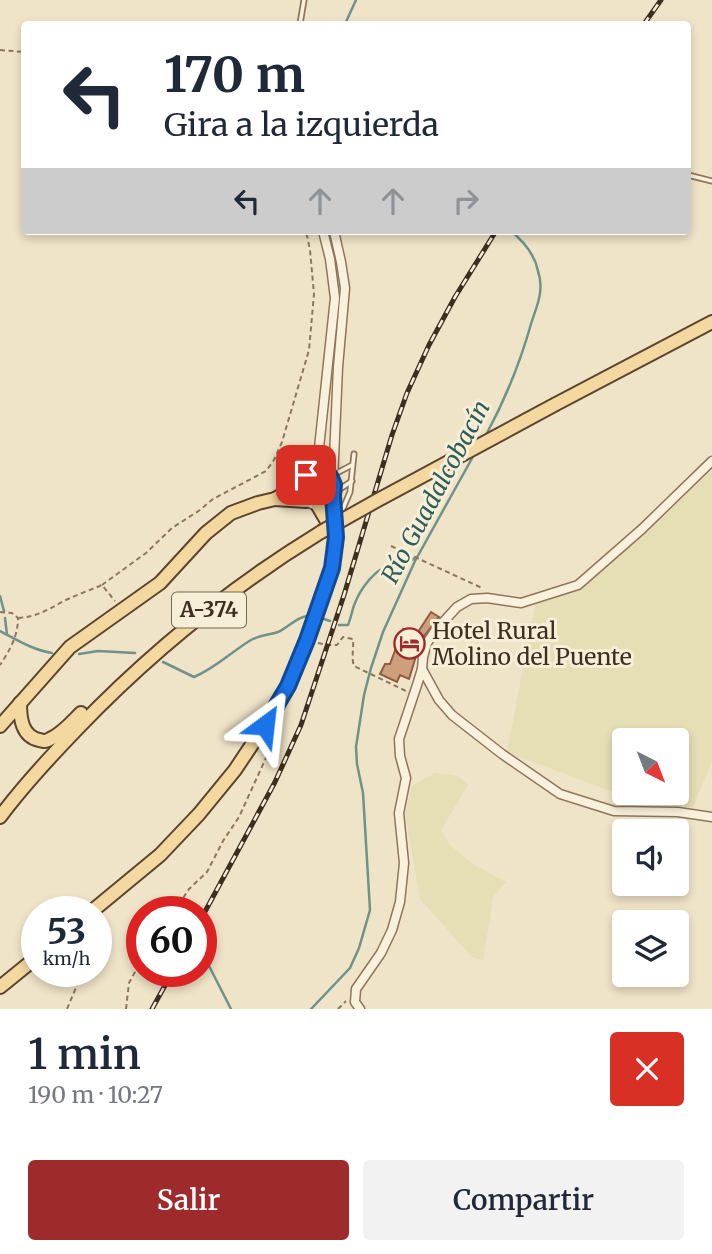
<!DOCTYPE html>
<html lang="es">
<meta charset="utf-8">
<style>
:root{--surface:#fff;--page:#f2f2f3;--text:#1f2937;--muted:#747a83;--accent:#9e2a2b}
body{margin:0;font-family:Merriweather,serif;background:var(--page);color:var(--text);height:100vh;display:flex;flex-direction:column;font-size:26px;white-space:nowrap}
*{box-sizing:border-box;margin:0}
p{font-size:23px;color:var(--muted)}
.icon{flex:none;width:38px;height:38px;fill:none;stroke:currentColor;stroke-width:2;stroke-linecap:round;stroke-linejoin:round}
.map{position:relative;height:1009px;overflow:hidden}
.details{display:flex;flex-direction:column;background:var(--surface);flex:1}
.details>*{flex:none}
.guide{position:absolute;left:21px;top:21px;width:670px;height:214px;border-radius:7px;box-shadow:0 4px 10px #0003;background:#fff;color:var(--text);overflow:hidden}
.needle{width:46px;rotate:138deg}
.buttons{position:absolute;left:612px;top:728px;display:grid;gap:14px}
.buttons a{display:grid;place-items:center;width:77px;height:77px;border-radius:7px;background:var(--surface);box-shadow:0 4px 10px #0003;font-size:35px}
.speed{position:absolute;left:21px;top:896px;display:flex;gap:14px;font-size:35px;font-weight:700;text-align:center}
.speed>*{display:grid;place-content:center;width:91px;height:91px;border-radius:50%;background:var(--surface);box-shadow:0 4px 10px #0003;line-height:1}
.speed small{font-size:18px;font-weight:400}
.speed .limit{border:10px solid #d22;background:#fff;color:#111}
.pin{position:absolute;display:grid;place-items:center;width:60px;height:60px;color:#fff;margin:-30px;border-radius:14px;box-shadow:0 4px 10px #0006}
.me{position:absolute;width:77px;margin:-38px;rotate:30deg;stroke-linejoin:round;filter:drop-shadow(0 0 5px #0008)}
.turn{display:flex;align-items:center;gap:24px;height:147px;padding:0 28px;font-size:32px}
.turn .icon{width:91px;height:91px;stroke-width:2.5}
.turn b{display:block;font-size:49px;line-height:60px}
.lanes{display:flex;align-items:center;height:66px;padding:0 28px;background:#0003;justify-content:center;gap:35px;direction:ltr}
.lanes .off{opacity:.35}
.round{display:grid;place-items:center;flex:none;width:74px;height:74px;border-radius:7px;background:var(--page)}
.head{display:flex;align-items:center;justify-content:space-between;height:119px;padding:0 28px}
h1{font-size:42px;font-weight:600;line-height:52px}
.action{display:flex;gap:14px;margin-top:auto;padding:14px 28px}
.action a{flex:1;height:80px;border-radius:7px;background:var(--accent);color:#fff;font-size:28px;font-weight:600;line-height:80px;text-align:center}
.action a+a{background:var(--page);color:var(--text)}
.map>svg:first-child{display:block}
.farmland{fill:#e6deb5;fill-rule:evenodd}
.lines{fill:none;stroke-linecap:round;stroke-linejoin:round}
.stream{stroke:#6f938a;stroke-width:2.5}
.building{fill:#cf9f7d;stroke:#8d5f41;stroke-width:2}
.service-casing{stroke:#8d765c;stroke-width:7}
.minor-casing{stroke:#8d765c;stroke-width:11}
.primary-casing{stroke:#5b4430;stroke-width:16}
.path{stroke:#8d765c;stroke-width:2;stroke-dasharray:5 3.5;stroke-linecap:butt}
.service{stroke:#faf1dc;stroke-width:3.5}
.minor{stroke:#faf1dc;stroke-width:8}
.primary{stroke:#f3d9a0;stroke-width:12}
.rail-casing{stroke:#3d2e20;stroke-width:5}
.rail{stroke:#f7eed8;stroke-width:2.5;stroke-dasharray:8;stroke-linecap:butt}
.primary-bridge-casing{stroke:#5b4430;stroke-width:16;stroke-linecap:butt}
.primary-bridge{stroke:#f3d9a0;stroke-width:12}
.route-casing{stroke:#114b97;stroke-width:18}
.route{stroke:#1a73e8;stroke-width:12}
.labels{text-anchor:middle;stroke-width:6;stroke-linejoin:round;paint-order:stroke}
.shield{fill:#f7eed8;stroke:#756857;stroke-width:2}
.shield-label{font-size:21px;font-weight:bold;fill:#3d2e20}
.poi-label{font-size:23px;fill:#3d2e20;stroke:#f7eed8;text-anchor:start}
.water-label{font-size:24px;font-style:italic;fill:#2f5d5a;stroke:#f7eed8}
</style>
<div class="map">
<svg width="712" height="1009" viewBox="0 0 712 1009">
<rect width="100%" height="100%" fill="#f0e4c8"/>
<g class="farmland">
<path d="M712,470v291l-19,46 -56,-6 -130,-49 28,-147 47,-17 68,-59zM625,740h52v53h-52z"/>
<polygon points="435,773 458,776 468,785 441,830 450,845 473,864 506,882 493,897 490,919 483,960 472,957 420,899 405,813 412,786"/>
</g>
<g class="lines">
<g class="stream">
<polyline points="345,24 356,0"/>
<path d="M486,435c19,-35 34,-72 45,-111 3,-10 8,-21 9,-31 1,-7 0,-16 -2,-22 -3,-16 -15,-30 -27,-40"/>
<polyline points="0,596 4,611"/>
<polyline points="5,618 7,635"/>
<polyline points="321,618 330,621"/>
<path d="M339,625h9c3,-7 4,-15 7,-22 5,-13 16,-28 28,-35 11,-6 22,-5 33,-10"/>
<path d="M0,631c17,9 33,19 52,22"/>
<polyline points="79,654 98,651 135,653"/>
<path d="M163,662l31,15c22,-9 37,-25 57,-37 9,-5 18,-5 27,-8 11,-5 17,-14 29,-16"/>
<polyline points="201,955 206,960 231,1009"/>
<polyline points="311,1009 350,968 359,948 370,910 363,793 357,764 356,747 364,695 371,668 383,632 415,561 475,453"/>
</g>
</g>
<polygon class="building" points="431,612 439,617 421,640 409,679 400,675 397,682 380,674 385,664 390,664 403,629 410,633 411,630 418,632"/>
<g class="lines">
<defs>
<g id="service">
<polyline points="300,24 304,0"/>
<polyline points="688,175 712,181"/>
<polyline points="335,474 352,465"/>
<polyline points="334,493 352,481"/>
<polyline points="339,518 350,492 354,454"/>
</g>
<g id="minor">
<circle cx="317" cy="488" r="17"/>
<polyline points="314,472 319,448 335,298 330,259 323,231"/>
<polyline points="333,481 338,367 345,288 341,262 334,231"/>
<polyline points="422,669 439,700 452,715 502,754 560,794 614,811 678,812 712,817"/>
<polyline points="360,1009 355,1002 356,989 381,953 392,930 400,902 404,863 399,813 406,778 400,756 399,739 417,685 422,669 423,657 427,643 435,631 457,607 471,599 487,598 521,603 578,585 642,529 712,461"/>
</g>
<g id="primary">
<polyline points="556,404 712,322"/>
<polyline points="275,499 306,501"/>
<polyline points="318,506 332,530"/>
<path d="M20,703c0,16 2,33 19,37 6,1 6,2 11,-1 12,-5 22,-17 31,-26"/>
<polyline points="0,726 70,647 160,583 206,533 231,513 258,503 275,499 301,483"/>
<path d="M0,817c23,-31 50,-60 77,-88 73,-76 154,-142 244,-197"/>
<polyline points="91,912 160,855 199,814 235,770 265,725 288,686 307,640 332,568 336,537 333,496"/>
<polyline points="0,987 37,957"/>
</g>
</defs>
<use href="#service" class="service-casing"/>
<use href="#minor" class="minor-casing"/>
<use href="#primary" class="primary-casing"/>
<g class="path">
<polyline points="0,50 24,52"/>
<polyline points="391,546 482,588"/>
<polyline points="102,585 146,553 172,528 200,510 213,499 266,471 274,460 282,442 309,350 314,294 310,250 306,231"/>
<path d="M0,612l12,1 6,5c0,18 -8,32 -18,47"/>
<path d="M18,618c17,-1 28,-7 42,-15 13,-7 28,-12 42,-18l13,16"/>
<path d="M318,643l9,2h10l6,-8 10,2c1,9 -2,18 1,27l52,25"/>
<polyline points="174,912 189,889 207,872 223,841 239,817 265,760 280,724"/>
<polyline points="67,1009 83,971"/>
<polyline points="126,1009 129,983 142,959"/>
<polyline points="338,1009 346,1001"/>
</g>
<use href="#service" class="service"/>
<use href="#minor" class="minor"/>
<use href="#primary" class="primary"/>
<defs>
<g id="rail">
<polyline points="644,24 661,0"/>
<polyline points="201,919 275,782 301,725 344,595 392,435 407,393 429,345 455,297 496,231"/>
<polyline points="152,1009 173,971"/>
</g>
</defs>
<use href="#rail" class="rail-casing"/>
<use href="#rail" class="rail"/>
<defs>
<polyline id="primary-bridge" points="321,532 378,500 556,404"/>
</defs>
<use href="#primary-bridge" class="primary-bridge-casing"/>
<use href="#primary-bridge" class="primary-bridge"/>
</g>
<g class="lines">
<defs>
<polyline id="route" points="265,725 288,686 307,640 332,568 336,537 333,496 334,485 330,476 325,473 314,472 306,475"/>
</defs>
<use href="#route" class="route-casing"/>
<use href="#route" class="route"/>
</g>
<defs>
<symbol id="hotel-ring" viewBox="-11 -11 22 22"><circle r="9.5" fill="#f7eed8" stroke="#9e2a2b" stroke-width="1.5"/><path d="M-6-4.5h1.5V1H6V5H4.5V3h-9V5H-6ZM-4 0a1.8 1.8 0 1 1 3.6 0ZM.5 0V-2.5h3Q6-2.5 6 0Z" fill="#9e2a2b"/></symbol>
</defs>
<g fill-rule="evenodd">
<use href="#hotel-ring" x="392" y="626" width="35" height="35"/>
</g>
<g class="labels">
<rect class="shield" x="172" y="592.5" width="74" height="35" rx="5"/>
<g class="shield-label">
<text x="209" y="617">A-374</text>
</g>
<g class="poi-label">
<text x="432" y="639">Hotel Rural<tspan x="432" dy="26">Molino del Puente</tspan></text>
</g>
<g class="water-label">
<text transform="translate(436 492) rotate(-62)" y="8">Río Guadalcobacín</text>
</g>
</g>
</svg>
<div class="buttons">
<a><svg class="needle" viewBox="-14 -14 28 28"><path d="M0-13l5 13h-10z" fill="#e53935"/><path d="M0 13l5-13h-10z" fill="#747a83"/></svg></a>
<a><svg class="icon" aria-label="sound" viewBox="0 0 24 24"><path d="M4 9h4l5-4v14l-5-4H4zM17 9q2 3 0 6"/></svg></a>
<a><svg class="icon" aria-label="layers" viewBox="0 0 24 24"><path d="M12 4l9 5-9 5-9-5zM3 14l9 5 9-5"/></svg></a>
</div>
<div class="speed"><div>53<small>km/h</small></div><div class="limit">60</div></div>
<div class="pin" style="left:306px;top:475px;background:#d93025"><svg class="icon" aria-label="arrive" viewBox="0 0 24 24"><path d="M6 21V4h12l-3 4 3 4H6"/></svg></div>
<svg class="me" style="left:265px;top:725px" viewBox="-20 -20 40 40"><path d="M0-17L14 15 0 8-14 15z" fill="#1a73e8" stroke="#fff" stroke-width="4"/></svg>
<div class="guide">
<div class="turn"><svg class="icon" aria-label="left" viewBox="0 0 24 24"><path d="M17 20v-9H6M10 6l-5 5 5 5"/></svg><div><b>170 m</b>Gira a la izquierda</div></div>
<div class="lanes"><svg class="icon" aria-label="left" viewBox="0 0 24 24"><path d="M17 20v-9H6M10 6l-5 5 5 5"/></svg><svg class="icon off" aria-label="ahead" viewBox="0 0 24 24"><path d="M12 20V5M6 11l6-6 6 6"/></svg><svg class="icon off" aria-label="ahead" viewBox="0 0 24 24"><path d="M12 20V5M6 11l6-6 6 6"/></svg><svg class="icon off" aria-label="right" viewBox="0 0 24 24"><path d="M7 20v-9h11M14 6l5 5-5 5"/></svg></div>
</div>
</div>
<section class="details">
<div class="head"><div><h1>1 min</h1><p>190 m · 10:27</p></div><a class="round" style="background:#d93025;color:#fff"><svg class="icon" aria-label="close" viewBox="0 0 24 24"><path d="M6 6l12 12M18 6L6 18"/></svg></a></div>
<div class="action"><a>Salir</a><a>Compartir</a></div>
</section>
